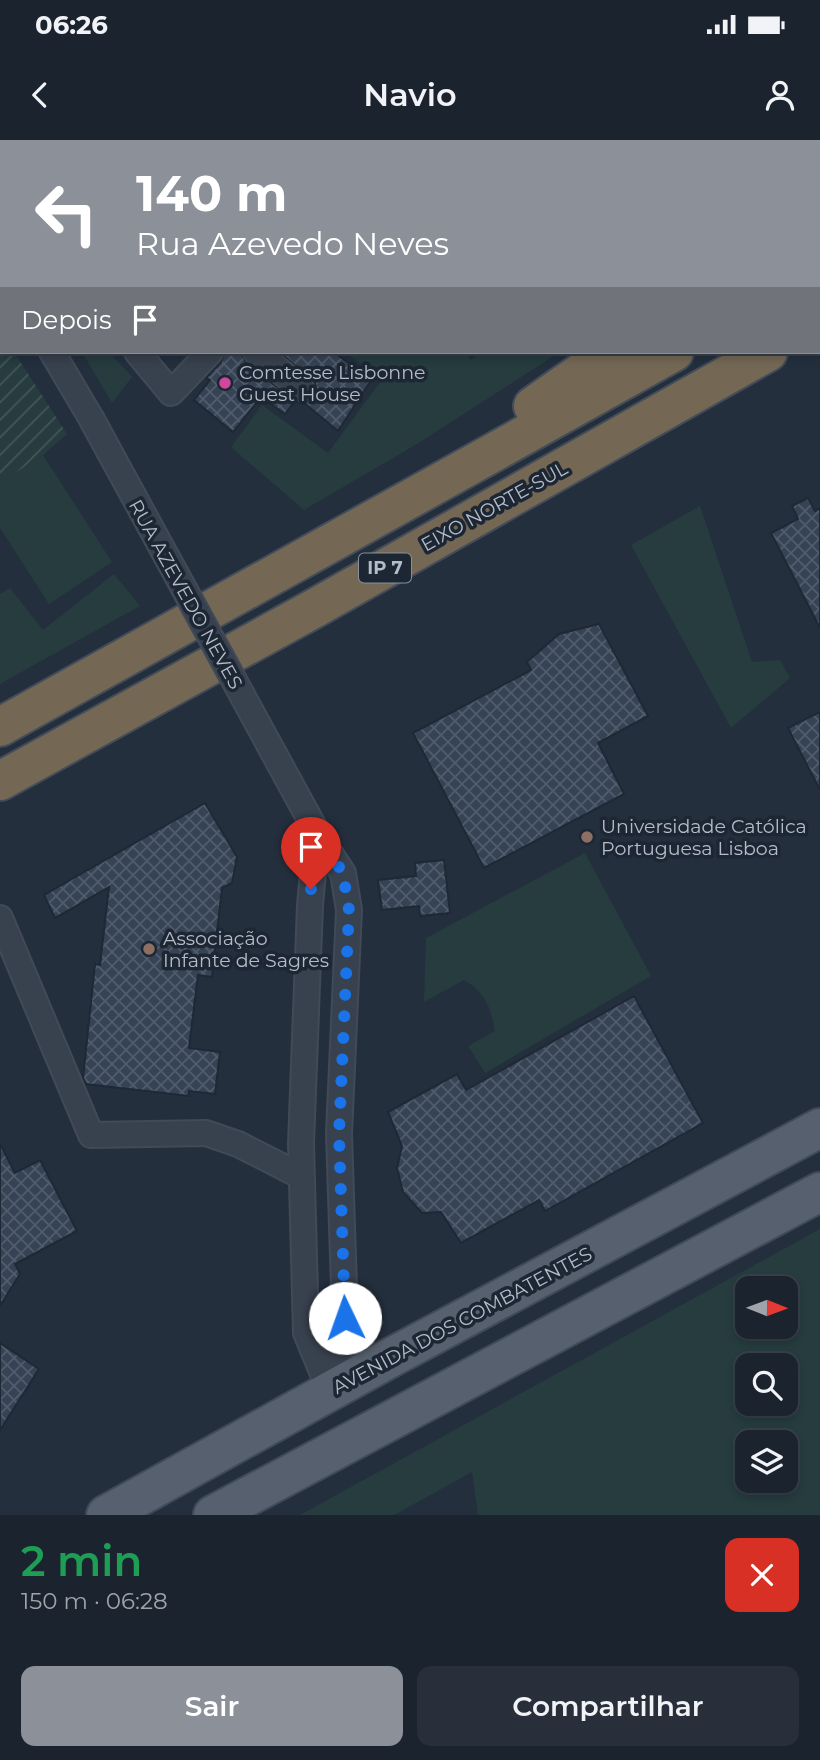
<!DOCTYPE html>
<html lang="pt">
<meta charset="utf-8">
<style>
:root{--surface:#1b232e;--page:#282f3a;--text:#f1f3f6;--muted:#a0a4aa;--line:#39404a;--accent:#8c9099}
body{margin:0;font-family:Montserrat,sans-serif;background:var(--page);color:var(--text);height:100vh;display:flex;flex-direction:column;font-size:26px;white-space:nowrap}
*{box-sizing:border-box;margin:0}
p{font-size:23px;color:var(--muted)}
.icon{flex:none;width:38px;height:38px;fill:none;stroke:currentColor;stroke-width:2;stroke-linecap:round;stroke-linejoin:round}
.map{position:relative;height:1375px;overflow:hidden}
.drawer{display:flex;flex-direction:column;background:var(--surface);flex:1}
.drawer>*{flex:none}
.hud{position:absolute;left:0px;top:0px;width:821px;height:214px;box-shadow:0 4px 10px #0003,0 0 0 2px var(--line);background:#8c9099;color:#fff;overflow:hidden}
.needle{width:46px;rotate:91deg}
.buttons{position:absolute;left:735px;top:1136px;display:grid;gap:14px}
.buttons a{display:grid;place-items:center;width:63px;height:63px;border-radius:14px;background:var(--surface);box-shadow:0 4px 10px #0003,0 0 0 2px var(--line);font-size:35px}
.pin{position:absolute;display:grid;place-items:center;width:60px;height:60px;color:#fff;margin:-72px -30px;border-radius:50% 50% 50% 0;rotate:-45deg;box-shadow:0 0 7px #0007}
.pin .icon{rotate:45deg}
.me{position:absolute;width:77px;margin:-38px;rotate:357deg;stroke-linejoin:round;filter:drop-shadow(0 0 5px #0008)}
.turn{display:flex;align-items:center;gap:24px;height:147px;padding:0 21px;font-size:32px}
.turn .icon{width:91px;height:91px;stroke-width:2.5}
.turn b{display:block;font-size:49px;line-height:60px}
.then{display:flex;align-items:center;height:66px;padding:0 21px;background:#0003;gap:14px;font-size:26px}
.round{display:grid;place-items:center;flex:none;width:74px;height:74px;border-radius:14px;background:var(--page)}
.headline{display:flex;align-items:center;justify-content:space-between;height:119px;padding:0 21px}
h1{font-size:42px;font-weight:600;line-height:52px;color:#1e9e55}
.primary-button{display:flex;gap:14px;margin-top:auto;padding:14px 21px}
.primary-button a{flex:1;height:80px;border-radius:14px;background:var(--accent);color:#fff;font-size:28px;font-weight:600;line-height:80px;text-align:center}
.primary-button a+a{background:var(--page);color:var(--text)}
.status{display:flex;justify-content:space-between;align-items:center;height:49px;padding:0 35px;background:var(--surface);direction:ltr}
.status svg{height:19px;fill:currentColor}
header{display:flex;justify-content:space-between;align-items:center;height:91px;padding:0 21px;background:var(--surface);font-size:32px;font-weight:600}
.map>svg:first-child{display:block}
.grass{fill:#263c3f;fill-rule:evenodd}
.garden{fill:url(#garden-furrows)}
.building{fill:url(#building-cross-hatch);stroke:#1f2835;stroke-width:2}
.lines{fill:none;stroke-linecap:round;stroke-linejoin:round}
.street-casing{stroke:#414a57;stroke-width:28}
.primary-casing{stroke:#414a57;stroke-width:42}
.highway-casing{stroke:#434c59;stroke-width:42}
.street{stroke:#38414e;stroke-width:24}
.primary{stroke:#56606e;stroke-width:38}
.highway{stroke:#746855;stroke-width:38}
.street-bridge-casing{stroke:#414a57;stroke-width:28;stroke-linecap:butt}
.street-bridge{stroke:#38414e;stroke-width:24}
.route{stroke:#1a73e8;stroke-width:12;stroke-dasharray:0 21.6}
.hotel-dot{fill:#d1479c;stroke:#1d2633;stroke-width:2.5}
.education-dot{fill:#8d6e63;stroke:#1d2633;stroke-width:2.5}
.labels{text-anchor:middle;stroke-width:7;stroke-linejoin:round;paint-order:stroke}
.shield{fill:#1d2633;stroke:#878f9c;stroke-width:2}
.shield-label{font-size:18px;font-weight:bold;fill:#b4bcc9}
.poi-label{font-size:19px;fill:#b4bcc9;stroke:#1d2633;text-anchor:start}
.street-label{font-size:19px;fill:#b4bcc9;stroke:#1d2633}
</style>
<div class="status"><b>06:26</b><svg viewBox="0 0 49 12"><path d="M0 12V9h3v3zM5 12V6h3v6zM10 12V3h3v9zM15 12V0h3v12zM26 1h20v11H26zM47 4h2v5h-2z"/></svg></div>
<header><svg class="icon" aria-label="back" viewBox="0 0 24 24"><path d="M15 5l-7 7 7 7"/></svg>Navio<svg class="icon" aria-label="person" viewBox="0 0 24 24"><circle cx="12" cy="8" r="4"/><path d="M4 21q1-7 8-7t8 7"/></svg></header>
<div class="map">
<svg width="820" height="1375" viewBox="0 0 820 1375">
<defs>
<pattern id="garden-furrows" width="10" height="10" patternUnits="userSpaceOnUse" patternTransform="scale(1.75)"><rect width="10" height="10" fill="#263c3f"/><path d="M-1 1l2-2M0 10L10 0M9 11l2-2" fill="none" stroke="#435659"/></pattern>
<pattern id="building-cross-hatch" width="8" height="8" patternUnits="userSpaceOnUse" patternTransform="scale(1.75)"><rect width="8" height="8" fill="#364354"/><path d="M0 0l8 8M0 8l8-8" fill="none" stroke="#515c6b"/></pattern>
</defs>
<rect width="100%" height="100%" fill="#242f3e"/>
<g class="grass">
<polygon points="208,0 356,0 355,2"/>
<polygon points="82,212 109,212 132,237 112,263"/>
<polygon points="344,212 467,212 470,220 483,212 560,212 417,304 304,370 231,307 262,265 328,313 383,238"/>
<polygon points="43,315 112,422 49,464 0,388 0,343"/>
<polygon points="700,366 752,522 780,520 790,538 731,588 631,405"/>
<polygon points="114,434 140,466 0,544 0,454 10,448 43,490"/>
<path d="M585,713l66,123 -166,97 -17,-27 27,-15c-4,-23 -10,-39 -31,-51l-40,22 2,-64z"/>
<path d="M820,1089v286h-342l-6,-43 -78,43h-94zM747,1148h39v38h-39zM747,1225h39v39h-39zM747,1302h39v38h-39z"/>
</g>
<polygon class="garden" points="0,190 2,212 14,212 67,294 43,315 0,343"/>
<g class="building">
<polygon points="224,212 241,212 247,224 295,261 285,274 261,257 233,292 194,260 210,240 206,238 221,222"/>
<polygon points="279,212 333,212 372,239 338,291 303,262 313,257 316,250 315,242"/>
<polygon points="808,358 815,371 820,368 820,488 771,393 798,379 792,366"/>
<polygon points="599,484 648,576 598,603 624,654 484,728 413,593 531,530 527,522 559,494"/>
<polygon points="820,572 820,650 788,588"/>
<polygon points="205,663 237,717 232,743 222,748 212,837 198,835 189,908 220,912 215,954 189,951 189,956 86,944 83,938 95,824 100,825 109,747 55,778 44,755"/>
<polygon points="444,720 450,773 420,776 419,766 382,770 378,740 416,736 415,723"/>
<polygon points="634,856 703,983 545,1071 539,1060 461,1103 441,1072 422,1073 403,1052 397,1028 402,1006 388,972 457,934 466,950"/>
<polygon points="0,1004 15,1033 40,1020 77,1091 15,1124 20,1134 0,1166"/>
<polygon points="0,1203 39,1229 0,1290"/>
</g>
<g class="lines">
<defs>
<g id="street">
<polyline points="202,2 209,0"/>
<polyline points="355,2 356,0"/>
<polyline points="0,73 2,72"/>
<polyline points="0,124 2,127"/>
<polyline points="52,212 91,278"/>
<polyline points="137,212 171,253 210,212"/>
<polyline points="256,212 301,248"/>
<polyline points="320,698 343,733 349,770 339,994 345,1178 330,1251"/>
<polyline points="320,698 313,733 310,765 301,1004 306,1193 330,1251"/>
<polyline points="0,778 91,995 206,993 238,1004 301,1036"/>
</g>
<g id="primary">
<polyline points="106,1375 390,1218 820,988"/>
<polyline points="213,1375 820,1052"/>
</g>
<g id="highway">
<polyline points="819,55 820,54"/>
<polyline points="819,130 820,129"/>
<polyline points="819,183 820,182"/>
<polyline points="533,266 610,212"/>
<polyline points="0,587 674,212"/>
<polyline points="0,641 315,468 768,212"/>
</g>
</defs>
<use href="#street" class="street-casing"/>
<use href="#primary" class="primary-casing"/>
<use href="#highway" class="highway-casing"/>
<use href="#street" class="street"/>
<use href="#primary" class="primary"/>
<use href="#highway" class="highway"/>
<defs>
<polyline id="street-bridge" points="91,278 320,698"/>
</defs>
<use href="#street-bridge" class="street-bridge-casing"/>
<use href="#street-bridge" class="street-bridge"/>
</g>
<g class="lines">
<polyline class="route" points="311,749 320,698 343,733 349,770 339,994 345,1178"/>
</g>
<circle class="hotel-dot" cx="225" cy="243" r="7"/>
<g class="education-dot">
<circle cx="587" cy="697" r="7"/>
<circle cx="149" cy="809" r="7"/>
</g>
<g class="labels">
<rect class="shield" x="359" y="413.5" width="52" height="29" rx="5"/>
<g class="shield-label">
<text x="385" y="434">IP 7</text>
</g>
<g class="poi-label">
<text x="239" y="239">Comtesse Lisbonne<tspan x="239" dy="22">Guest House</tspan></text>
<text x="601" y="693">Universidade Católica<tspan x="601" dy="22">Portuguesa Lisboa</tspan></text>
<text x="163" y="805">Associação<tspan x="163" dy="22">Infante de Sagres</tspan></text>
</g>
<g class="street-label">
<text transform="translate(494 366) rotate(-29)" y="7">EIXO NORTE-SUL</text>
<text transform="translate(186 454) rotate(61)" y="7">RUA AZEVEDO NEVES</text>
<text transform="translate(462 1180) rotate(-28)" y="7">AVENIDA DOS COMBATENTES</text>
</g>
</g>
</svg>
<div class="buttons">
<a><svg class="needle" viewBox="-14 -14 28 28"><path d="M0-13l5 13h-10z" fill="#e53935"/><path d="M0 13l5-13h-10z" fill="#a0a4aa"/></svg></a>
<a><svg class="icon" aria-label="search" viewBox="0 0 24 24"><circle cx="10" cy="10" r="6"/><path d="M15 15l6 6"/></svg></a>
<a><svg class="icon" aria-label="layers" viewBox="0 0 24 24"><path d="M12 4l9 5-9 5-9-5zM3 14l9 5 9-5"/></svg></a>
</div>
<div class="pin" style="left:311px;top:749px;background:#d93025"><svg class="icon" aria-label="arrive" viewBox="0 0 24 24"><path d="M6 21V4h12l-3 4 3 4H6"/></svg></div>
<svg class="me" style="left:345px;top:1178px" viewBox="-20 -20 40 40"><circle r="19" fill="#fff"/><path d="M0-13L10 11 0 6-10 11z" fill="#1a73e8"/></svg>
<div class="hud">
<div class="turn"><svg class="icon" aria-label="left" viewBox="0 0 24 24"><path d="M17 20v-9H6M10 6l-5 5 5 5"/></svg><div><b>140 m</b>Rua Azevedo Neves</div></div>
<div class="then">Depois<svg class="icon" aria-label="arrive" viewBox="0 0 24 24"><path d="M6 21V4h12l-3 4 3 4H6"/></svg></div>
</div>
</div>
<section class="drawer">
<div class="headline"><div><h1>2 min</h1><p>150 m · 06:28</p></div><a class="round" style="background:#d93025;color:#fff"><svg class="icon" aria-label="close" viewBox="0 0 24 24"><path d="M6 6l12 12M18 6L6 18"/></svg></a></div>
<div class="primary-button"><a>Sair</a><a>Compartilhar</a></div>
</section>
